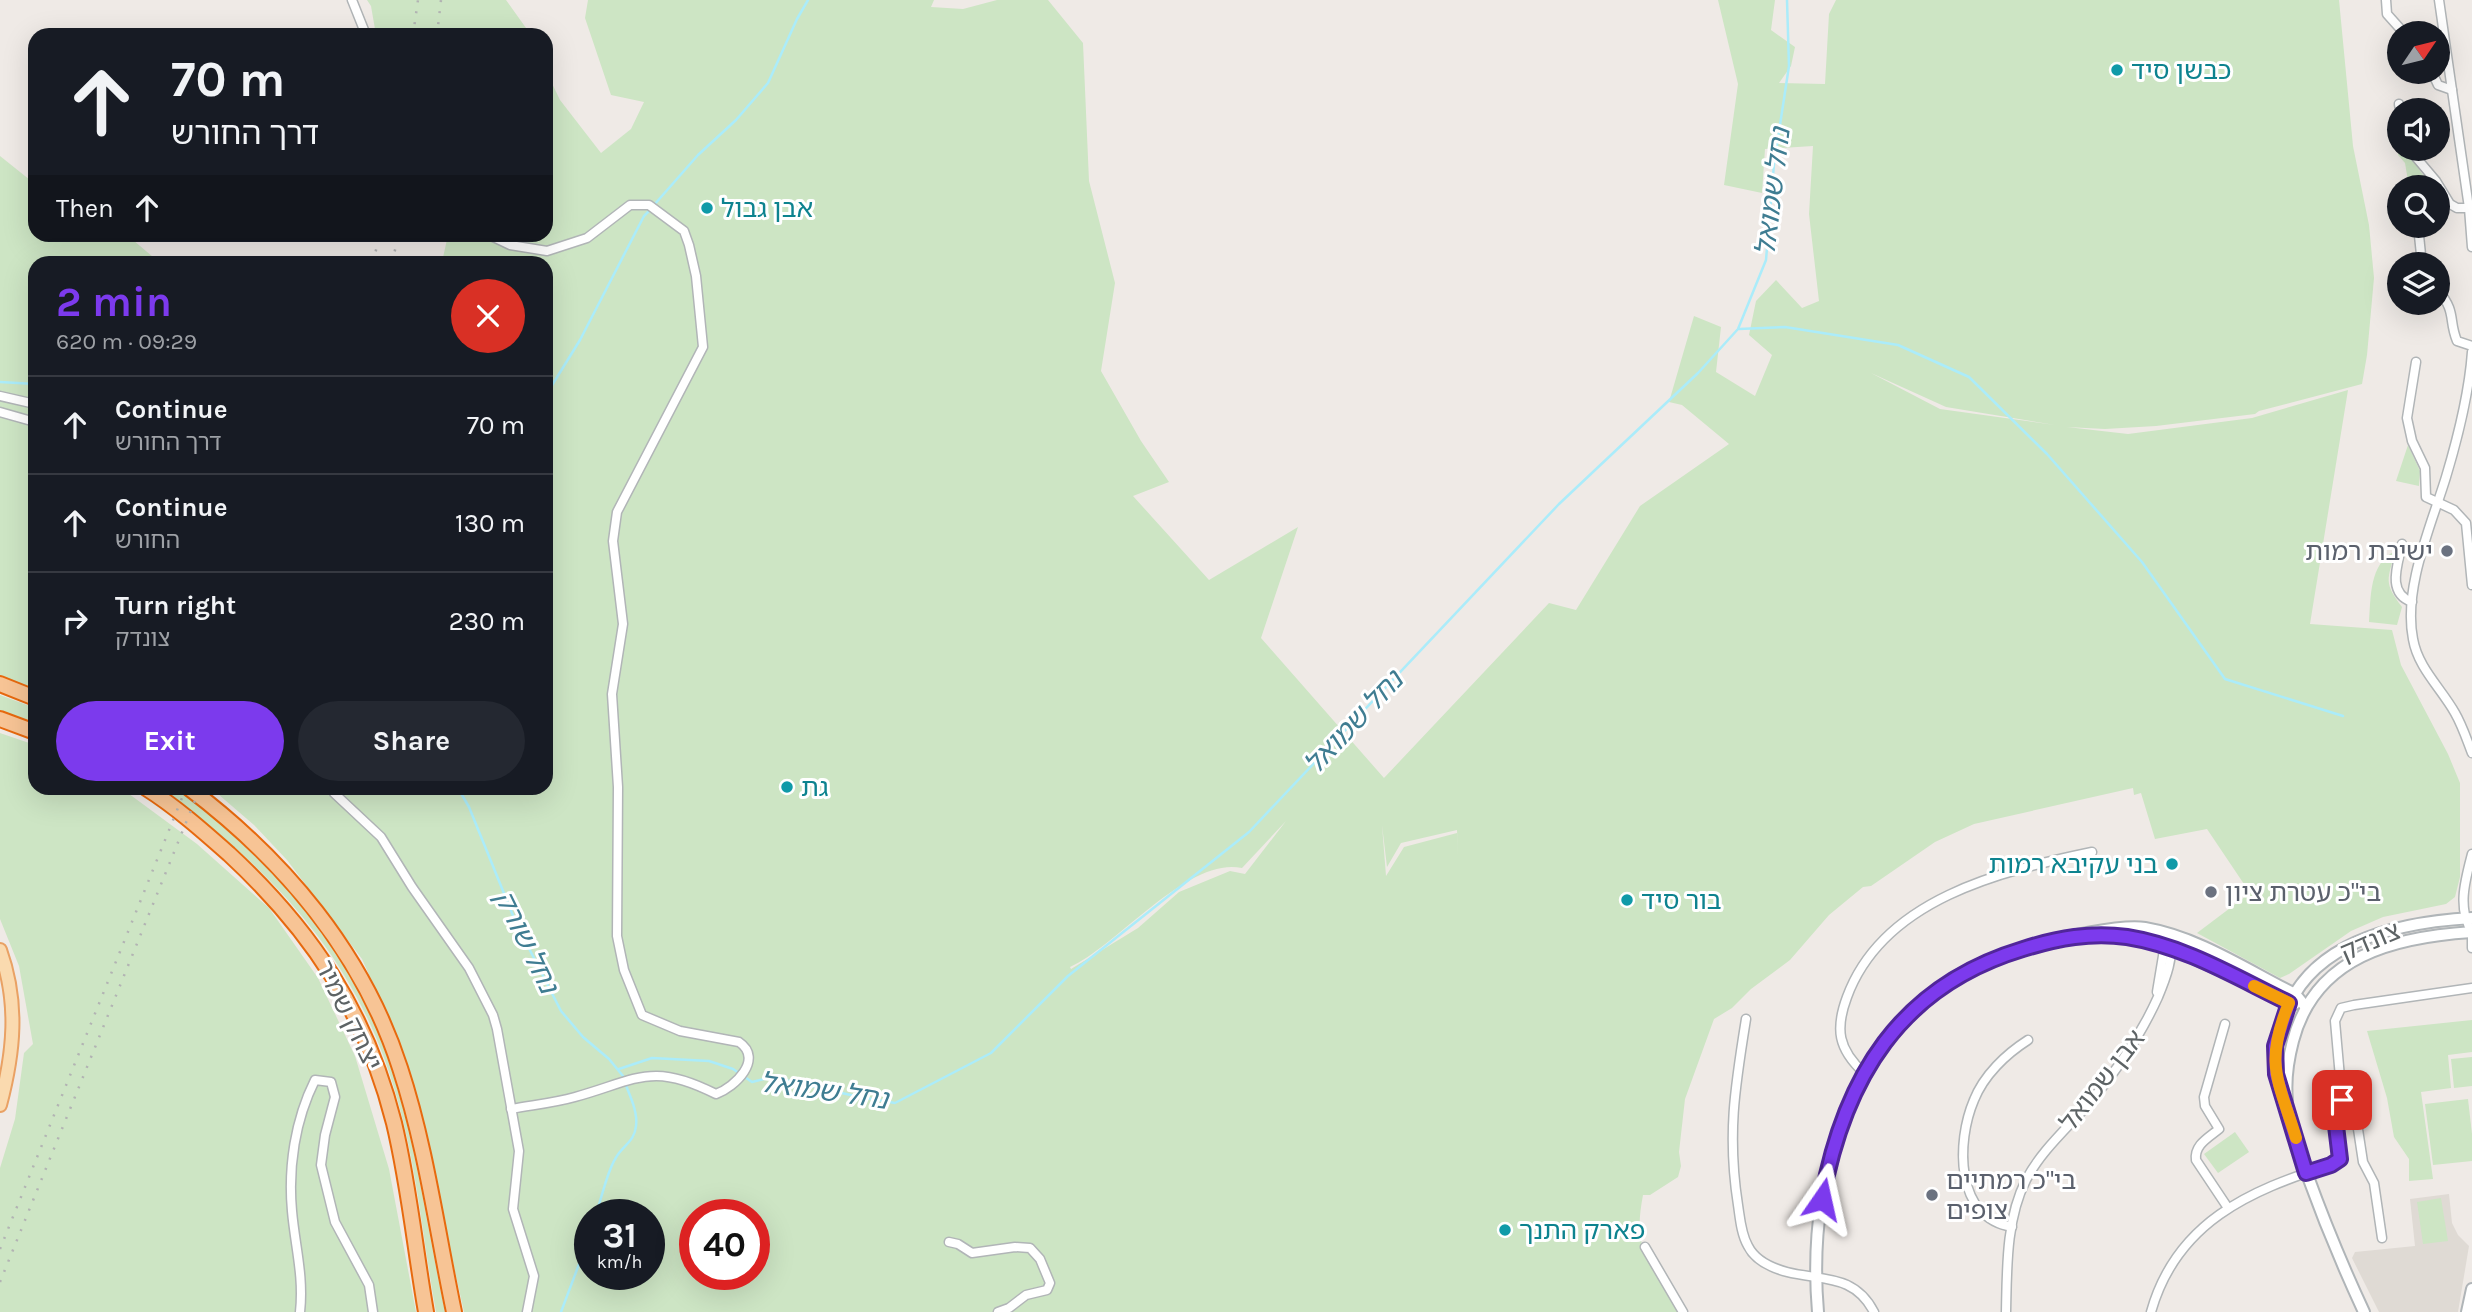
<!DOCTYPE html>
<meta charset="utf-8">
<style>
:root{--surface:#171b24;--page:#242831;--text:#f1f3f6;--muted:#9ea1a6;--line:#363941;--accent:#7c3aed}
body{margin:0;font-family:Karla,"Noto Sans Hebrew",sans-serif;background:var(--page);color:var(--text);height:100vh;display:flex;flex-direction:column;font-size:26px;white-space:nowrap}
*{box-sizing:border-box;margin:0}
p{font-size:23px;color:var(--muted)}
.icon{flex:none;width:38px;height:38px;fill:none;stroke:currentColor;stroke-width:2;stroke-linecap:round;stroke-linejoin:round}
.map{position:relative;flex:1;overflow:hidden}
.panel{position:absolute;left:28px;top:256px;width:525px;height:539px;display:flex;flex-direction:column;background:var(--surface);border-radius:21px;box-shadow:0 7px 28px #0002}
.panel>*{flex:none}
.top-card{position:absolute;left:28px;top:28px;width:525px;height:214px;border-radius:21px;box-shadow:0 7px 28px #0002;background:#171b24;color:var(--text);overflow:hidden}
.needle{width:46px;rotate:55deg}
.tools{position:absolute;left:2387px;top:21px;display:grid;gap:14px}
.tools a{display:grid;place-items:center;width:63px;height:63px;border-radius:50%;background:var(--surface);box-shadow:0 7px 28px #0002;font-size:35px}
.speed{position:absolute;left:574px;top:1199px;display:flex;gap:14px;font-size:35px;font-weight:700;text-align:center}
.speed>*{display:grid;place-content:center;width:91px;height:91px;border-radius:50%;background:var(--surface);box-shadow:0 7px 28px #0002;line-height:1}
.speed small{font-size:18px;font-weight:400}
.speed .limit{border:10px solid #d22;background:#fff;color:#111}
.pin{position:absolute;display:grid;place-items:center;width:60px;height:60px;color:#fff;margin:-30px;border-radius:14px;box-shadow:0 4px 10px #0006}
.me{position:absolute;width:77px;margin:-38px;rotate:11deg;stroke-linejoin:round;filter:drop-shadow(0 0 5px #0008)}
.turn{display:flex;align-items:center;gap:24px;height:147px;padding:0 28px;font-size:32px}
.turn .icon{width:91px;height:91px;stroke-width:2.5}
.turn b{display:block;font-size:49px;line-height:60px}
.then{display:flex;align-items:center;height:66px;padding:0 28px;background:#0003;gap:14px;font-size:26px}
.round{display:grid;place-items:center;flex:none;width:74px;height:74px;border-radius:37px;background:var(--page)}
.head{display:flex;align-items:center;justify-content:space-between;height:119px;padding:0 28px}
h1{font-size:42px;font-weight:700;line-height:52px;color:var(--accent)}
.primary-button{display:flex;gap:14px;margin-top:auto;padding:14px 28px}
.primary-button a{flex:1;height:80px;border-radius:42px;background:var(--accent);color:#fff;font-size:28px;font-weight:700;line-height:80px;text-align:center}
.primary-button a+a{background:var(--page);color:var(--text)}
ul{padding:0;list-style:none}
li{display:flex;align-items:center;gap:21px;height:98px;padding:0 28px;border-top:2px solid var(--line)}
li div{flex:1}
li b{display:block;font-size:26px}
li em{font-style:normal}
.map>svg:first-child{display:block}
.education{fill:#dfdad4}
.green{fill:#cde5c4;fill-rule:evenodd}
.lines{fill:none;stroke-linecap:round;stroke-linejoin:round}
.stream{stroke:#abecfa;stroke-width:2.5}
.street-casing{stroke:#b1b5b7;stroke-width:11}
.secondary-casing{stroke:#b0b5b8;stroke-width:14}
.primary-casing{stroke:#e9a164;stroke-width:16}
.highway-casing{stroke:#e7690e;stroke-width:18}
.street{stroke:#fff;stroke-width:8}
.secondary{stroke:#fff;stroke-width:10}
.primary{stroke:#fadaaf;stroke-width:12}
.highway{stroke:#f7c495;stroke-width:14}
.rail{stroke:#b2b3b3;stroke-width:2.5;stroke-dasharray:2 9;stroke-linecap:butt}
.route-casing{stroke:#51269a;stroke-width:18}
.route{stroke:#7c3aed;stroke-width:12}
.slow{stroke:#f59e0b;stroke-width:12}
.culture-dot{fill:#0f9aa8;stroke:#fff;stroke-width:2.5}
.worship-dot{fill:#6b7280;stroke:#fff;stroke-width:2.5}
.labels{text-anchor:middle;stroke-width:6;stroke-linejoin:round;paint-order:stroke}
.culture-label{font-size:26px;fill:#0d838f;stroke:#fff;text-anchor:start}
.worship-label{font-size:26px;fill:#5b616d;stroke:#fff;text-anchor:start}
.street-label{font-size:26px;fill:#5d6365;stroke:#fff}
.water-label{font-size:28px;font-style:italic;fill:#3f7d92;stroke:#fff}
</style>
<div class="map">
<svg width="2472" height="1312" viewBox="0 0 2472 1312">
<rect width="100%" height="100%" fill="#efeae6"/>
<polygon class="education" points="2449,1194 2452,1223 2458,1235 2469,1246 2458,1312 2379,1312 2352,1258 2355,1252 2415,1246 2410,1199"/>
<g class="green">
<polygon points="367,0 506,0 531,35 376,35 371,6"/>
<path d="M588,0h346l-3,7 32,2 34,-9h51l35,43 6,138 26,102 -14,88 40,70 28,41 -36,14 76,84 89,-53 -37,111 123,140 165,-175 27,7 64,-104 89,-62 -47,-39 -13,-3 25,-86 27,11 -5,45 39,24 17,-41 -23,-20 7,-34 20,-21 26,28 17,-7 -10,-87 4,-68 -48,3 -3,44 -38,-8 14,-101 -20,-84h57l-4,30 24,17 -4,19 -12,17 46,1 4,-70 7,-14h503l14,146 16,79 5,53 -7,77 -5,29 -103,27 -4,3 -99,12 -51,3 -38,-2 61,7 124,-16 96,-28 -38,234 82,6 9,35 47,89 12,29v94l-5,20 -9,7 -63,13 -32,14 -62,43 -9,4 -83,-45 53,-40 -43,-64 -52,10 -14,-46 -7,2 -1,-7 -159,36 -39,18 -64,44 -8,1 -34,28 -39,45 -39,29 -19,19 -18,11 -29,80 -6,53 2,14 -3,11 -28,18h-7c-5,27 -5,41 4,67l-2,-9 35,59h-1216l-45,-203 -17,-61 -40,-89 -75,-99 -33,-35 -43,-37h335v-526h-104l6,-27 98,-1v-163l14,29 41,53 30,-24 13,-27 -33,-7 -26,-77zM1871,373l75,34 109,18 -115,-16zM1286,821l-41,53 -15,-3 -51,21 -41,36 -67,41 -1,-2c47,-21 118,-111 172,-99zM1382,825l5,42 14,-24 56,-13 1,29 -1,-26 -53,14 -18,29zM590,1214h59v60h-59zM695,1214h59v60h-59z"/>
<polygon points="2397,145 2399,146 2399,149 2404,149 2432,187 2409,187 2405,163 2398,155"/>
<polygon points="0,156 35,184 35,234 127,235 159,262 35,262 35,688 0,677"/>
<polygon points="2408,445 2420,471 2419,486 2396,481"/>
<path d="M2395,551c-7,29 -12,31 7,56l-5,18 -28,-3c2,-25 0,-58 26,-71z"/>
<polygon points="0,695 35,708 35,722 0,711"/>
<polygon points="0,733 35,745 35,788 121,788 197,844 269,908 318,978 355,1056 389,1169 416,1312 0,1312 0,1168 15,1119 24,1053 33,1044 19,966 0,919"/>
<path d="M161,788c3,0 7,-1 10,0 13,2 55,41 67,52 27,26 55,52 77,81 90,115 101,254 130,391h-9c-13,-71 -19,-145 -39,-214 -39,-140 -123,-226 -236,-310z"/>
<polygon points="2472,1020 2472,1052 2448,1055 2451,1088 2421,1092 2433,1179 2409,1181 2409,1159 2394,1137 2387,1098 2367,1031"/>
<polygon points="2472,1057 2472,1086 2454,1088 2451,1059"/>
<polygon points="2468,1099 2472,1134 2472,1161 2433,1165 2425,1104"/>
<polygon points="2235,1132 2249,1152 2218,1173 2204,1154"/>
<polygon points="2441,1198 2448,1241 2423,1244 2417,1202"/>
</g>
<g class="lines">
<g class="stream">
<polyline points="654,205 698,155 736,120 768,83 797,19 808,0"/>
<polyline points="1739,329 1785,327 1898,345 1969,377 2047,454 2142,562 2225,679 2343,716"/>
<polyline points="0,382 35,384"/>
<polyline points="546,395 580,340 644,216 650,210"/>
<polyline points="458,788 469,807 516,923 561,1011 583,1037 609,1059 623,1076"/>
<polyline points="619,1069 652,1058 709,1061 733,1069 752,1082 772,1077 855,1096 895,1103 991,1053 1068,976 1249,832 1559,504 1698,373 1738,329 1766,260 1774,164 1789,66 1787,0"/>
<path d="M596,1214c6,-17 12,-47 23,-61 7,-9 16,-14 17,-27 2,-14 -6,-30 -11,-43"/>
<polyline points="561,1312 590,1235"/>
</g>
<defs>
<g id="street">
<polyline points="352,0 366,35"/>
<polyline points="2386,0 2387,14 2404,33"/>
<polyline points="2439,0 2469,208 2472,247"/>
<polyline points="2432,72 2438,85 2452,90"/>
<polyline points="2399,104 2400,110"/>
<polyline points="2409,149 2436,181 2450,204 2457,208 2472,208"/>
<polyline points="2418,226 2422,264"/>
<path d="M487,234l23,11 37,6 40,-13 43,-33h19l35,26 5,14 7,31 7,71 -86,165 -4,29 10,83 -11,70 6,93 -1,149 7,34 18,45 38,16 59,11c25,17 -4,45 -23,52 -65,-33 -79,-14 -141,3 -21,6 -43,8 -64,12"/>
<path d="M2438,290c19,23 10,29 19,51l15,5"/>
<path d="M2472,352c-3,42 -14,85 -26,125 -15,49 -43,111 -33,162 5,29 28,49 42,74 7,12 12,27 17,40"/>
<polyline points="2416,362 2407,418 2412,441 2425,468 2426,497 2454,510 2466,523 2472,585"/>
<polyline points="0,396 35,404"/>
<polyline points="0,412 35,422"/>
<path d="M2402,544c-4,20 -16,49 10,58"/>
<polyline points="331,788 334,793 381,837 412,887 469,968 493,1015 497,1029 519,1151 513,1209 534,1276 527,1312"/>
<polyline points="2472,931 2472,948"/>
<path d="M2472,932c-15,-24 -7,-51 0,-78"/>
<polyline points="2157,992 2165,944"/>
<path d="M1746,1019c-11,68 -19,116 -8,186 2,13 3,29 10,41 7,14 24,22 39,26 36,9 67,2 87,40"/>
<path d="M2225,1024l-21,73 1,9 14,23c-11,9 -25,16 -23,31l32,48"/>
<path d="M1864,1073c-26,-24 -29,-44 -17,-76 36,-98 154,-126 245,-145"/>
<polyline points="2342,1100 2356,1116 2363,1162 2374,1183 2382,1238"/>
<path d="M2012,1227c-57,-9 -56,-85 -38,-127 10,-25 32,-46 54,-60"/>
<polyline points="949,1242 958,1244 972,1253 1015,1247 1030,1248 1040,1259 1050,1283 1047,1290 1026,1295 1009,1308 998,1312"/>
<polyline points="1645,1247 1683,1312"/>
<path d="M300,1312c4,-36 -5,-66 -8,-101 -4,-44 3,-91 23,-131l16,2 4,15 -10,38 -4,30 14,57 34,63 4,27"/>
<path d="M2006,1312c1,-43 0,-93 20,-132 14,-27 37,-48 58,-71 30,-34 55,-70 74,-112 8,-19 16,-40 13,-62"/>
<path d="M2151,1312c25,-89 98,-122 180,-147l9,-6 -4,-33 6,-26 -7,-79 6,-13 13,-3 118,-17"/>
</g>
<g id="secondary">
<polyline points="2105,935 2138,939 2173,949 2295,1004"/>
<path d="M2287,1100c-2,-20 1,-40 6,-59 22,-85 101,-104 179,-109"/>
<path d="M1818,1312c-10,-117 22,-250 121,-324 29,-21 62,-33 96,-43 24,-7 86,-21 110,-17 53,9 102,42 150,66l10,12"/>
<path d="M2364,1312c-21,-45 -40,-91 -57,-138 -7,-18 -11,-37 -17,-56 -7,-20 -16,-40 -16,-62 1,-12 5,-24 9,-36 25,-80 117,-98 189,-102"/>
<polyline points="2467,1312 2472,1289"/>
</g>
<path id="primary" d="M0,950c19,53 14,102 0,155"/>
<g id="highway">
<polyline points="0,684 35,698"/>
<polyline points="0,719 35,732"/>
<path d="M146,788c30,19 57,43 83,66 83,77 137,158 165,269 15,62 21,126 32,189"/>
<path d="M189,788c95,72 174,165 211,280 26,79 37,163 54,244"/>
</g>
</defs>
<use href="#street" class="street-casing"/>
<use href="#secondary" class="secondary-casing"/>
<use href="#primary" class="primary-casing"/>
<use href="#highway" class="highway-casing"/>
<use href="#street" class="street"/>
<use href="#secondary" class="secondary"/>
<use href="#primary" class="primary"/>
<use href="#highway" class="highway"/>
<g class="rail">
<polyline points="413,35 418,0"/>
<polyline points="437,35 441,0"/>
<polyline points="373,262 380,234"/>
<polyline points="392,262 399,234"/>
<polyline points="0,1249 186,788"/>
<polyline points="0,1282 200,788"/>
</g>
</g>
<g class="lines">
<defs>
<path id="route" d="M1822,1199c22,-121 78,-213 201,-250 35,-11 68,-17 104,-12 58,9 110,41 162,66l-14,43 1,28 30,99 25,-8 9,-6 -4,-33 6,-26"/>
</defs>
<use href="#route" class="route-casing"/>
<use href="#route" class="route"/>
<path class="slow" d="M2254,986l35,17c-25,61 -11,76 7,135"/>
</g>
<g class="culture-dot">
<circle cx="2117" cy="70" r="7"/>
<circle cx="707" cy="208" r="7"/>
<circle cx="787" cy="787" r="7"/>
<circle cx="2172" cy="864" r="7"/>
<circle cx="1627" cy="900" r="7"/>
<circle cx="1505" cy="1230" r="7"/>
</g>
<g class="worship-dot">
<circle cx="2447" cy="551" r="7"/>
<circle cx="2211" cy="892" r="7"/>
<circle cx="1932" cy="1195" r="7"/>
</g>
<g class="labels">
<g class="culture-label">
<text x="2131" y="79">כבשן סיד</text>
<text x="721" y="217">אבן גבול</text>
<text x="801" y="796">גת</text>
<text x="2158" y="873" text-anchor="end">בני עקיבא רמות</text>
<text x="1641" y="909">בור סיד</text>
<text x="1519" y="1239">פארק התנך</text>
</g>
<g class="worship-label">
<text x="2433" y="560" text-anchor="end">ישיבת רמות</text>
<text x="2225" y="901">בי"כ עטרת ציון</text>
<text x="1946" y="1189">בי"כ רמתיים<tspan x="1946" dy="30">צופים</tspan></text>
</g>
<g class="street-label">
<text transform="translate(2370 941) rotate(-23)" y="9">צונדק</text>
<text transform="translate(349 1015) rotate(64)" y="9">יצחק שמיר</text>
<text transform="translate(2102 1080) rotate(-52)" y="9">אבן שמואל</text>
</g>
<g class="water-label">
<text transform="translate(1772 192) rotate(-83)" y="10">נחל שמואל</text>
<text transform="translate(1353 722) rotate(-47)" y="10">נחל שמואל</text>
<text transform="translate(527 941) rotate(64)" y="10">נחל שורק</text>
<text transform="translate(824 1090) rotate(8)" y="10">נחל שמואל</text>
</g>
</g>
</svg>
<div class="tools">
<a><svg class="needle" viewBox="-14 -14 28 28"><path d="M0-13l5 13h-10z" fill="#e53935"/><path d="M0 13l5-13h-10z" fill="#9ea1a6"/></svg></a>
<a><svg class="icon" aria-label="sound" viewBox="0 0 24 24"><path d="M4 9h4l5-4v14l-5-4H4zM17 9q2 3 0 6"/></svg></a>
<a><svg class="icon" aria-label="search" viewBox="0 0 24 24"><circle cx="10" cy="10" r="6"/><path d="M15 15l6 6"/></svg></a>
<a><svg class="icon" aria-label="layers" viewBox="0 0 24 24"><path d="M12 4l9 5-9 5-9-5zM3 14l9 5 9-5"/></svg></a>
</div>
<div class="speed"><div>31<small>km/h</small></div><div class="limit">40</div></div>
<div class="pin" style="left:2342px;top:1100px;background:#d93025"><svg class="icon" aria-label="arrive" viewBox="0 0 24 24"><path d="M6 21V4h12l-3 4 3 4H6"/></svg></div>
<svg class="me" style="left:1822px;top:1199px" viewBox="-20 -20 40 40"><path d="M0-17L14 15 0 8-14 15z" fill="#7c3aed" stroke="#fff" stroke-width="4"/></svg>
<div class="top-card">
<div class="turn"><svg class="icon" aria-label="ahead" viewBox="0 0 24 24"><path d="M12 20V5M6 11l6-6 6 6"/></svg><div><b>70 m</b>דרך החורש</div></div>
<div class="then">Then<svg class="icon" aria-label="ahead" viewBox="0 0 24 24"><path d="M12 20V5M6 11l6-6 6 6"/></svg></div>
</div>
<section class="panel">
<div class="head"><div><h1>2 min</h1><p>620 m · 09:29</p></div><a class="round" style="background:#d93025;color:#fff"><svg class="icon" aria-label="close" viewBox="0 0 24 24"><path d="M6 6l12 12M18 6L6 18"/></svg></a></div>
<ul>
<li><svg class="icon" aria-label="ahead" viewBox="0 0 24 24"><path d="M12 20V5M6 11l6-6 6 6"/></svg><div><b>Continue</b><p>דרך החורש</p></div><em>70 m</em></li>
<li><svg class="icon" aria-label="ahead" viewBox="0 0 24 24"><path d="M12 20V5M6 11l6-6 6 6"/></svg><div><b>Continue</b><p>החורש</p></div><em>130 m</em></li>
<li><svg class="icon" aria-label="right" viewBox="0 0 24 24"><path d="M7 20v-9h11M14 6l5 5-5 5"/></svg><div><b>Turn right</b><p>צונדק</p></div><em>230 m</em></li>
</ul>
<div class="primary-button"><a>Exit</a><a>Share</a></div>
</section>
</div>
